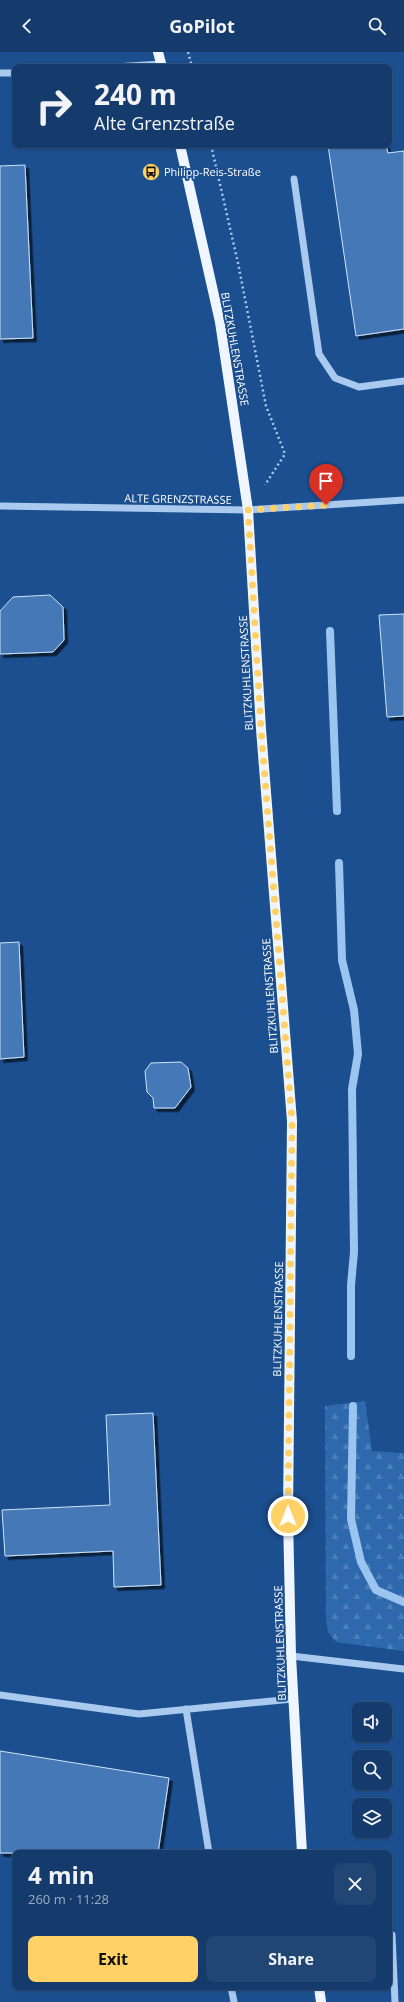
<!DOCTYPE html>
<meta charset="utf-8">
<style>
:root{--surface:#143b6b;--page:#214673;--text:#f1f3f6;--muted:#9dadc1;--line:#33557e;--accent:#ffd166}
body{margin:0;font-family:"Open Sans",sans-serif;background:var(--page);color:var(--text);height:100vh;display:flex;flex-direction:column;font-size:15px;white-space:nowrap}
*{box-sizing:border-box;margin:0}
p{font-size:13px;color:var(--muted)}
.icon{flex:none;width:22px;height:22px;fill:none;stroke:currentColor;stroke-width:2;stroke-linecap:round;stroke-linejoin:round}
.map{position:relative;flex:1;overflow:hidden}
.drawer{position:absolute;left:12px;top:1798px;width:380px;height:140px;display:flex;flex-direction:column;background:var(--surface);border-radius:8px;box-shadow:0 1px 3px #0004,0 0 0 1px var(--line)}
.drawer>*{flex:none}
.hud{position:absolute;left:12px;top:12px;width:380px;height:84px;border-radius:8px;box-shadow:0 1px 3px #0004,0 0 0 1px var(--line);background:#143b6b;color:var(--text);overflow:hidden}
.fabs{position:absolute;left:352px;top:1650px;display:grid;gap:8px}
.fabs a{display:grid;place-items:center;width:40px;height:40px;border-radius:8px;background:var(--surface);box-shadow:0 1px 3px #0004,0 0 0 1px var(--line);font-size:20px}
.pin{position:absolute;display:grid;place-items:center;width:34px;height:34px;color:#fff;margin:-41px -17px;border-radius:50% 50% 50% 0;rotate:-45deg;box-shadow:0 0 4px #0007}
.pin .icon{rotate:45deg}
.me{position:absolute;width:44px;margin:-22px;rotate:0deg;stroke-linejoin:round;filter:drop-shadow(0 0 3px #0008)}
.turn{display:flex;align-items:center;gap:14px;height:84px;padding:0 16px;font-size:18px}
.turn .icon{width:52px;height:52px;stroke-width:2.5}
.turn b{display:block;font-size:28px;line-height:34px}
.round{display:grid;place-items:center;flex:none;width:42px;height:42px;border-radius:8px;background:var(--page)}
.head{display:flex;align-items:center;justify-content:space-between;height:68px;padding:0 16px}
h1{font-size:24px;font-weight:700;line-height:30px}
.cta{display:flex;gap:8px;margin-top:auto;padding:8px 16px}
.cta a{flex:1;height:46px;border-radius:8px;background:var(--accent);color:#111;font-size:16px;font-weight:700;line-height:46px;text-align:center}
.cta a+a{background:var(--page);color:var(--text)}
header{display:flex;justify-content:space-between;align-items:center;height:52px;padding:0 16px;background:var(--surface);font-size:18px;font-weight:700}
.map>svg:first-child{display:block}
.forest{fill:url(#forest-firs)}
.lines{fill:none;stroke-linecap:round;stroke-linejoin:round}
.stream{stroke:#9cc4f0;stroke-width:8}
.building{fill:#4478b7;stroke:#cfe3fa;filter:url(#shadow)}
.path{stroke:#a9c9ee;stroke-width:2.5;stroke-dasharray:2 3;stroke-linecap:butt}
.minor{stroke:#a9c9ee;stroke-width:7}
.major{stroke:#f0f6ff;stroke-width:10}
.route{stroke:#ffd166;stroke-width:7;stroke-dasharray:0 12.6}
.labels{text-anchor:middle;stroke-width:4;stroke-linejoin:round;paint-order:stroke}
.poi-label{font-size:11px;fill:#fff;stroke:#1b4f8f;text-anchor:start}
.street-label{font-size:11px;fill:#fff;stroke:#1b4f8f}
</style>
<header><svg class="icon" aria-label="back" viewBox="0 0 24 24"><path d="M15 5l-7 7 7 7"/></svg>GoPilot<svg class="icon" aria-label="search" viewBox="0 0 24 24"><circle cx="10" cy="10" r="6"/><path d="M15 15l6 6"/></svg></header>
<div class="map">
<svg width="404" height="1950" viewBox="0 0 404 1950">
<defs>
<pattern id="forest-firs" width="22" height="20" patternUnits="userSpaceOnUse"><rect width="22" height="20" fill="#2e69ad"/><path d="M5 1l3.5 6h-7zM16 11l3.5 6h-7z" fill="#4d80b9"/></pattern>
<filter id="shadow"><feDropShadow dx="3.5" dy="3.5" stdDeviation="0" flood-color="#0009"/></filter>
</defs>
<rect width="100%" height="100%" fill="#1b4f8f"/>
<polygon class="forest" points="365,1349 372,1399 404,1401 404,1599 336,1590 328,1580 326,1567 325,1354"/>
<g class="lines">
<g class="stream">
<polyline points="330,579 337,759"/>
<polyline points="339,811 342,908 354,958 358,1002 352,1037 354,1200 351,1233 351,1304"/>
<polyline points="353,1354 351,1467 361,1510 376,1538 404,1550"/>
</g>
</g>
<g class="building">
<polygon points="328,93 386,93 388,101 404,99 404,277 356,284"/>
<polygon points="25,113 33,286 0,287 0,114"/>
<polygon points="50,543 63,555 64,588 53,600 0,602 0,559 13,545"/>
<polygon points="404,562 404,664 387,665 379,563"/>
<polygon points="19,890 24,1005 0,1007 0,891"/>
<polygon points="181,1010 188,1016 191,1035 175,1056 154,1056 153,1046 147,1040 145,1019 151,1011"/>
<polygon points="153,1361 161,1533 114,1535 113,1499 5,1504 2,1458 110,1453 106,1363"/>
<polygon points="0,1699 169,1726 158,1801 0,1801"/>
</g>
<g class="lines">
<g class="path">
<polyline points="188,0 192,15"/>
<polyline points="211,93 238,211 266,354 285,402 265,433"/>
</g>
<g class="minor">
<polyline points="115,15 161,12"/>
<polyline points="0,21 15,21"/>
<polyline points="294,127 319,302 335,326 359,335 404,329"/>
<polyline points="0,454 248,458 404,448"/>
<polyline points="291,1604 404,1617"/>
<polyline points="0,1643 139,1662 293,1647"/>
<polyline points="186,1657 209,1801"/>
<polyline points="392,1883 395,1950"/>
<polyline points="231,1935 234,1950"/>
</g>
<g class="major">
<polyline points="158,0 162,15"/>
<polyline points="180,93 220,270 248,458 261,677 292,1069 288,1464 291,1604 302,1801"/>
<polyline points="319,1935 321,1950"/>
</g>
</g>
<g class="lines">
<polyline class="route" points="288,1464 292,1069 261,677 248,458 326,453"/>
</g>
<defs>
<symbol id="bus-disc" viewBox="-11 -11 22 22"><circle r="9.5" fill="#ffd166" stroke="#1b4f8f"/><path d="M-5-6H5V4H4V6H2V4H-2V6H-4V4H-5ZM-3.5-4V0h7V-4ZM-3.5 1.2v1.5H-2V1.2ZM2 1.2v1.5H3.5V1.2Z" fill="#111"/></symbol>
</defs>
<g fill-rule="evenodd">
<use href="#bus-disc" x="141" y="110" width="20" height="20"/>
</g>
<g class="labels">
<g class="poi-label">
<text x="164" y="124">Philipp-Reis-Straße</text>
</g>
<g class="street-label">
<text transform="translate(235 297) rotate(80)" y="4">BLITZKUHLENSTRASSE</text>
<text transform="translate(178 447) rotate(1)" y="4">ALTE GRENZSTRASSE</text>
<text transform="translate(246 621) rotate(-93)" y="4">BLITZKUHLENSTRASSE</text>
<text transform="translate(270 944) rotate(-94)" y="4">BLITZKUHLENSTRASSE</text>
<text transform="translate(278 1267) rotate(-89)" y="4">BLITZKUHLENSTRASSE</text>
<text transform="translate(280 1591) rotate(-92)" y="4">BLITZKUHLENSTRASSE</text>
</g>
</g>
</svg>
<div class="fabs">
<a><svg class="icon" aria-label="sound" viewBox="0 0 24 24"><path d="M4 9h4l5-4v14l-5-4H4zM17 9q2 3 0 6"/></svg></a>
<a><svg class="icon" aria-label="search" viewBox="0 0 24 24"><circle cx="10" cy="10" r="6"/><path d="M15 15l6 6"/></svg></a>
<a><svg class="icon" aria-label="layers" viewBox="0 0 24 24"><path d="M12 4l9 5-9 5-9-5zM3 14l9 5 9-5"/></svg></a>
</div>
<div class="pin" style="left:326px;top:453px;background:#d93025"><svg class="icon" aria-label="arrive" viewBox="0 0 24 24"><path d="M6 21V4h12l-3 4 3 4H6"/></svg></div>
<svg class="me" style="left:288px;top:1464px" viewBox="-20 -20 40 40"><circle r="17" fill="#ffd166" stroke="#fff" stroke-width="3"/><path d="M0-11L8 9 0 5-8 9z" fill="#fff"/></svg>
<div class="hud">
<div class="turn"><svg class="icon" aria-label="right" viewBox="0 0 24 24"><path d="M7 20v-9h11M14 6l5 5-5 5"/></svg><div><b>240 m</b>Alte Grenzstraße</div></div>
</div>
<section class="drawer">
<div class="head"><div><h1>4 min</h1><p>260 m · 11:28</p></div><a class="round"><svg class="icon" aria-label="close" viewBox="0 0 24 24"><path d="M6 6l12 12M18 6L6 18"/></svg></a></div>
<div class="cta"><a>Exit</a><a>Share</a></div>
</section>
</div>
